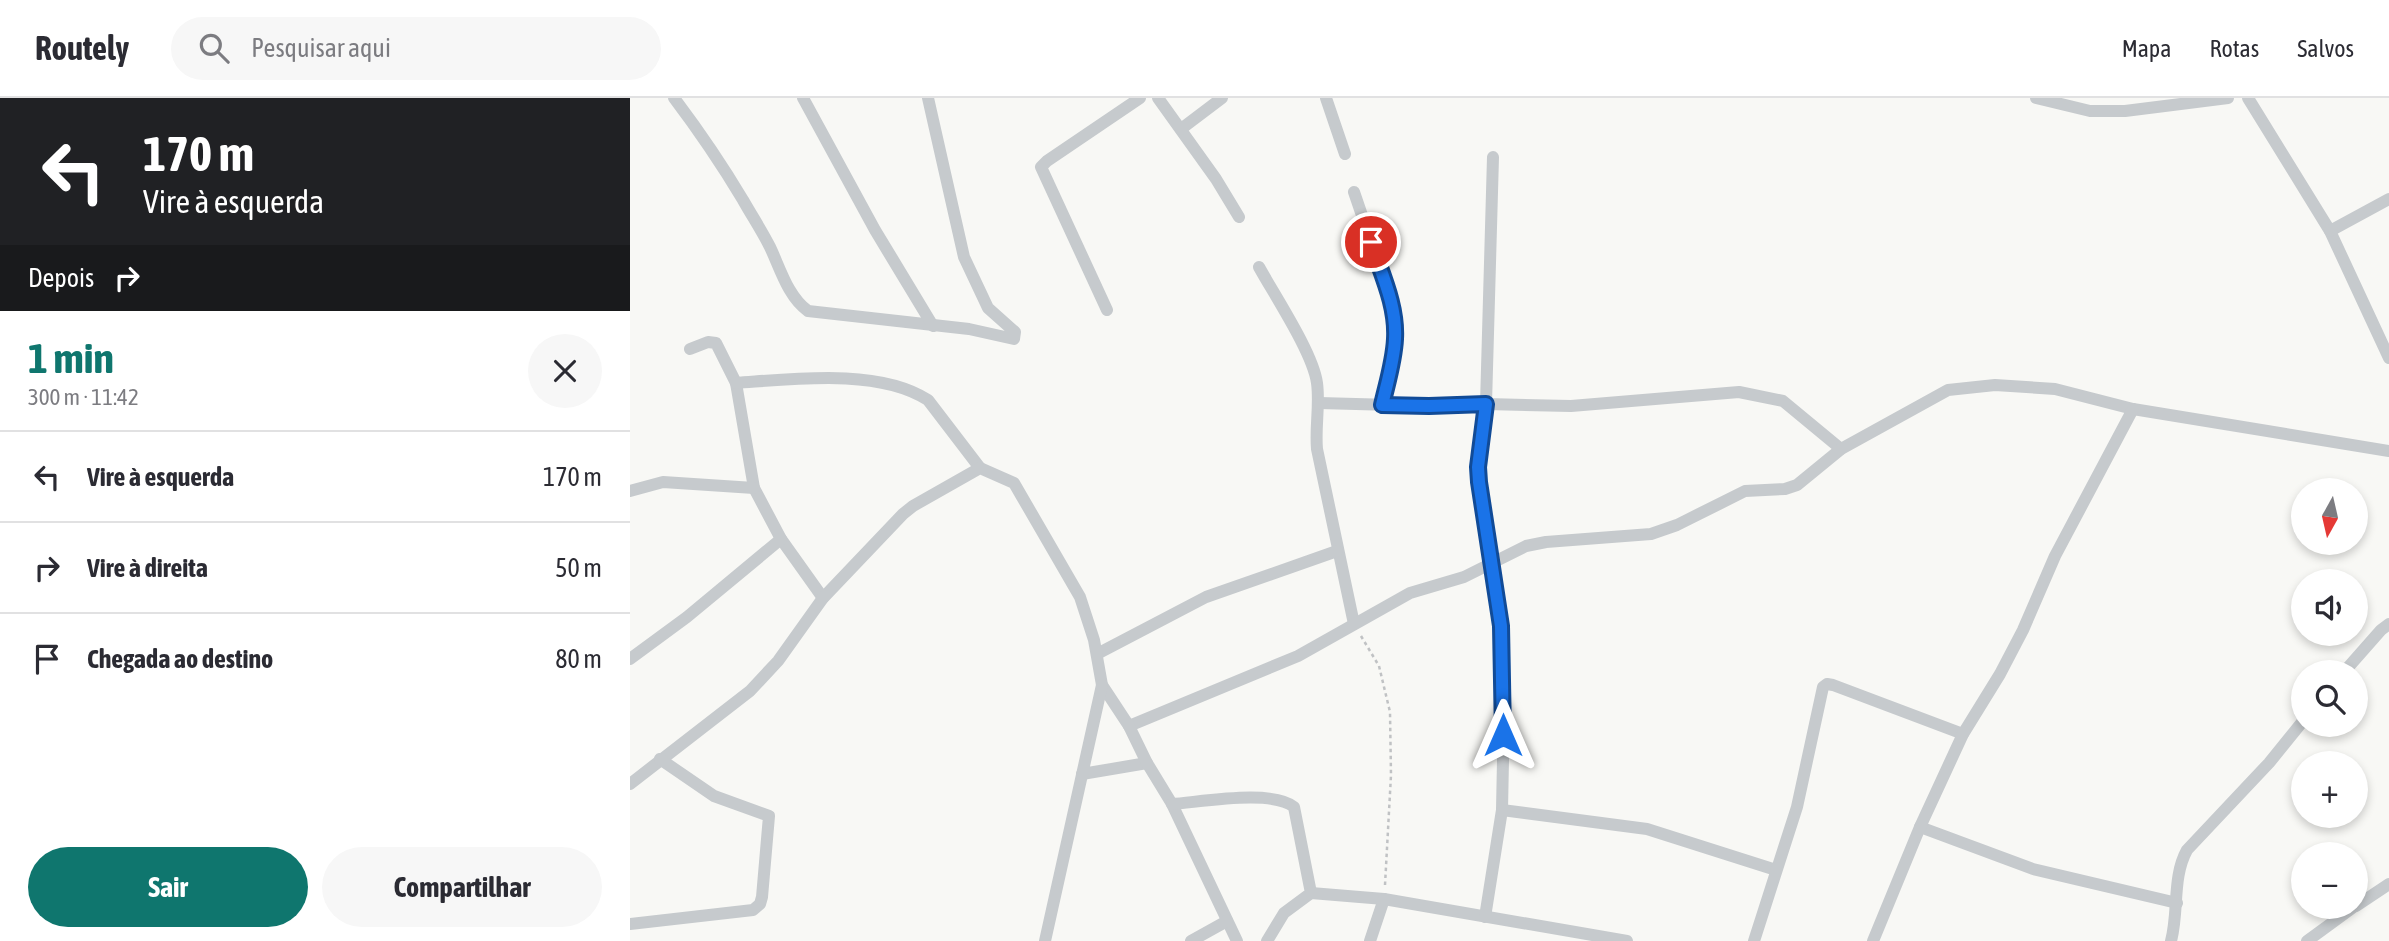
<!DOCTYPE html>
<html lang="pt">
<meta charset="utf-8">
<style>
:root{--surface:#fff;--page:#f7f7f7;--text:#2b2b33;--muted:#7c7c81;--line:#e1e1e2;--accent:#0f766e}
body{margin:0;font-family:"Asap Condensed",sans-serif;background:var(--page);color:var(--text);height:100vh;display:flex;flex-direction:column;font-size:26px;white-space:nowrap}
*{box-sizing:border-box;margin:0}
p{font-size:23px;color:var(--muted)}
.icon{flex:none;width:38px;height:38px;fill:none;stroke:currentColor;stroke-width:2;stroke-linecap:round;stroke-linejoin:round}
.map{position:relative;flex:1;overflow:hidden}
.drawer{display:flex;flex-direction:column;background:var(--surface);width:630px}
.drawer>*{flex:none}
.hud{background:#202124;color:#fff;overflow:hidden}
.needle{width:46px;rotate:188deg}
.controls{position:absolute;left:1661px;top:380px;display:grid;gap:14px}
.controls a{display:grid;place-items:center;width:77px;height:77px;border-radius:50%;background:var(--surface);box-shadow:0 4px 10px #0003;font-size:35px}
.pin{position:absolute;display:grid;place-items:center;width:60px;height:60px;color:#fff;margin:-30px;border:4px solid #fff;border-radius:50%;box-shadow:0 2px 7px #0007}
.me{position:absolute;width:77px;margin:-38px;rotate:0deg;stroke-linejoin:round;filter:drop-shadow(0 0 5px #0008)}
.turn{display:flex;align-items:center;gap:24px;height:147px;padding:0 28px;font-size:32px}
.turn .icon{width:91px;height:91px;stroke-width:2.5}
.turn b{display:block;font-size:49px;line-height:60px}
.then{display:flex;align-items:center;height:66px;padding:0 28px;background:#0003;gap:14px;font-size:26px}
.round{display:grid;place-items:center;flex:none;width:74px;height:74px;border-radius:37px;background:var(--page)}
.overview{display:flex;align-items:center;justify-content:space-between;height:119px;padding:0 28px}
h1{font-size:42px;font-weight:700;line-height:52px;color:var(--accent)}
.button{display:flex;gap:14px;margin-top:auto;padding:14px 28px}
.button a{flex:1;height:80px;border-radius:42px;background:var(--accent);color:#fff;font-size:28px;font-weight:700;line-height:80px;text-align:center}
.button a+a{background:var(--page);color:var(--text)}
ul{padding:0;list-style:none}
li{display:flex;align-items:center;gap:21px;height:91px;padding:0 28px;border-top:2px solid var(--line)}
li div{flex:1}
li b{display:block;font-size:26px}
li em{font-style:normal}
header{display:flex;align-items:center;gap:42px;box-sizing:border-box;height:98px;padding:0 35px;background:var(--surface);border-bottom:2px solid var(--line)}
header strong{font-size:33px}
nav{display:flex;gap:38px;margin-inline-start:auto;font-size:24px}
.search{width:490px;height:63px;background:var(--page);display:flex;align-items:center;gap:18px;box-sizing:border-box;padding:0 24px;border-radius:38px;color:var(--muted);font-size:26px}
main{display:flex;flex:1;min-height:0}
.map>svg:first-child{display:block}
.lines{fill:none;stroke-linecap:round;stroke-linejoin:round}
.path{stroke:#c0c2c4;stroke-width:2.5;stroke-dasharray:3.5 3.5;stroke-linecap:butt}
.minor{stroke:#c6cacd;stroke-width:12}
.route-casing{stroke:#114b97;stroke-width:18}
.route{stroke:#1a73e8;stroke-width:12}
</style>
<header>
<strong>Routely</strong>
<div class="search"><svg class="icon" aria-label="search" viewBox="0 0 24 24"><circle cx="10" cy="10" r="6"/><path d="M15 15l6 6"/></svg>Pesquisar aqui</div>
<nav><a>Mapa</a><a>Rotas</a><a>Salvos</a></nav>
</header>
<main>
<section class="drawer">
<div class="hud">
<div class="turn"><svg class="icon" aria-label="left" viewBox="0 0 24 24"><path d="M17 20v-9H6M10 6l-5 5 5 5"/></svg><div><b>170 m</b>Vire à esquerda</div></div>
<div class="then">Depois<svg class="icon" aria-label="right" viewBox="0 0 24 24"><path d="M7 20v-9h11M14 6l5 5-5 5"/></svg></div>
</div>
<div class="overview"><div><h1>1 min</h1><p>300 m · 11:42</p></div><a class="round"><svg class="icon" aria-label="close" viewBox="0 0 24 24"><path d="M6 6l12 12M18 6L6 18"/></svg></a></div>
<ul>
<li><svg class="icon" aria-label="left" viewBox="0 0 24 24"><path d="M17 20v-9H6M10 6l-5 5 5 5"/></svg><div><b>Vire à esquerda</b></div><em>170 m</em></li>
<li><svg class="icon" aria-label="right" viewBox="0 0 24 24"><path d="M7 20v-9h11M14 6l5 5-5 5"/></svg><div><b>Vire à direita</b></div><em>50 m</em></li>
<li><svg class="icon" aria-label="arrive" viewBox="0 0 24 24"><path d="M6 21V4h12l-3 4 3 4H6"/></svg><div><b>Chegada ao destino</b></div><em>80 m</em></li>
</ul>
<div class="button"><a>Sair</a><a>Compartilhar</a></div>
</section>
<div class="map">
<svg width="1759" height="843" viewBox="0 0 1759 843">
<rect width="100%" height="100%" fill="#f8f8f5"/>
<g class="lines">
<polyline class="path" points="731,538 749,568 760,614 761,677 755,787"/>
<g class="minor">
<path d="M44,0c25,33 48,67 69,102 9,16 19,31 27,47 10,21 18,50 38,64l161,18 45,10 1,-7 -27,-24 -24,-51 -36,-159"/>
<polyline points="173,0 245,132 303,228"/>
<polyline points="528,0 586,81 609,119"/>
<polyline points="696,0 715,56"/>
<polyline points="1406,0 1460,13 1495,13 1598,0"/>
<polyline points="1618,0 1700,133 1759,260"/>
<polyline points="551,31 592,0"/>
<path d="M724,94l38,111c6,36 -2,67 -10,102"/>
<polyline points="1700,133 1759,101"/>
<path d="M629,169c16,29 54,86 58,116 3,22 -2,44 0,66l37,175"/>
<polyline points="477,212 411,69 417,63 510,0"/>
<polyline points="60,251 78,244 86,245 106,285 124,390 151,441 193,500"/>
<path d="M106,285c57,-4 143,-15 192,17l52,68"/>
<polyline points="689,305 799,308 856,306 941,308 1109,294 1153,303 1211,351"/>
<polyline points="0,393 33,384 124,390"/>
<polyline points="467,556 576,499 707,453"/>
<polyline points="0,561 57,519 151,441"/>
<polyline points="1714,574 1751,532 1759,526"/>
<polyline points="499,628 668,558 780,495 834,479 896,448 916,444 1021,436 1047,427 1115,393 1155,391 1167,387 1211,351 1318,292 1365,287 1425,291 1503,311 1759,353"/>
<polyline points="452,676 517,665"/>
<polyline points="0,686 120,593 148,563 193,500 273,416 283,408 350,370 384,385 450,499 464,542 472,587 499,628 517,665 542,706 607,843"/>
<path d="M542,706c29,-2 101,-15 122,3l17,86 -27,20 -17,28"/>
<polyline points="872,712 1017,731 1146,772"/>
<polyline points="1290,729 1403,771 1547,805"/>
<polyline points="681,795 754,801 997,843"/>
<polyline points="1726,808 1759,786"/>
<polyline points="855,819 872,712 874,612 871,528 849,384 848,369 856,306 863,59"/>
<polyline points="0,826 123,812 130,806 132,799 139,718 84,698 30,661"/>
<polyline points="415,843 472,587"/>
<polyline points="561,843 597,823"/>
<polyline points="740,843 754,801"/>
<polyline points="1124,843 1167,709 1193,589 1197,586 1203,587 1333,636"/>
<polyline points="1243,843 1290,729 1333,636 1370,576 1393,532 1425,458 1503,311"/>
<path d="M1541,843c8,-30 1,-64 16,-91l82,-87 34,-42"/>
<polyline points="1677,843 1725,808"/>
</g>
</g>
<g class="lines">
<defs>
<path id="route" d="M741,144c10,31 26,63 24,97 -1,22 -8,44 -13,66l47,1 57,-2 -8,63 1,15 22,144 2,109"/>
</defs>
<use href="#route" class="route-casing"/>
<use href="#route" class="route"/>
</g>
</svg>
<div class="controls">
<a><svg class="needle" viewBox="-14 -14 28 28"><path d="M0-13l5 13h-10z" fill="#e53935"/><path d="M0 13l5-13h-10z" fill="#7c7c81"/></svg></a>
<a><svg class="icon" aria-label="sound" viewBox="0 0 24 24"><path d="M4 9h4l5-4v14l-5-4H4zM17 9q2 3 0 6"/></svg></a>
<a><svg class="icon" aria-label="search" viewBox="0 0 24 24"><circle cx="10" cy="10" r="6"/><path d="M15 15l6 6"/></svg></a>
<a>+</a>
<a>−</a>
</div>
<div class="pin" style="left:741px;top:144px;background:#d93025"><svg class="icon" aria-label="arrive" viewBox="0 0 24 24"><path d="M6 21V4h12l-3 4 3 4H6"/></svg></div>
<svg class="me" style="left:873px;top:637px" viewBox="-20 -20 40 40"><path d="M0-17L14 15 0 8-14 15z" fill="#1a73e8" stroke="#fff" stroke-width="4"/></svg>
</div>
</main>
